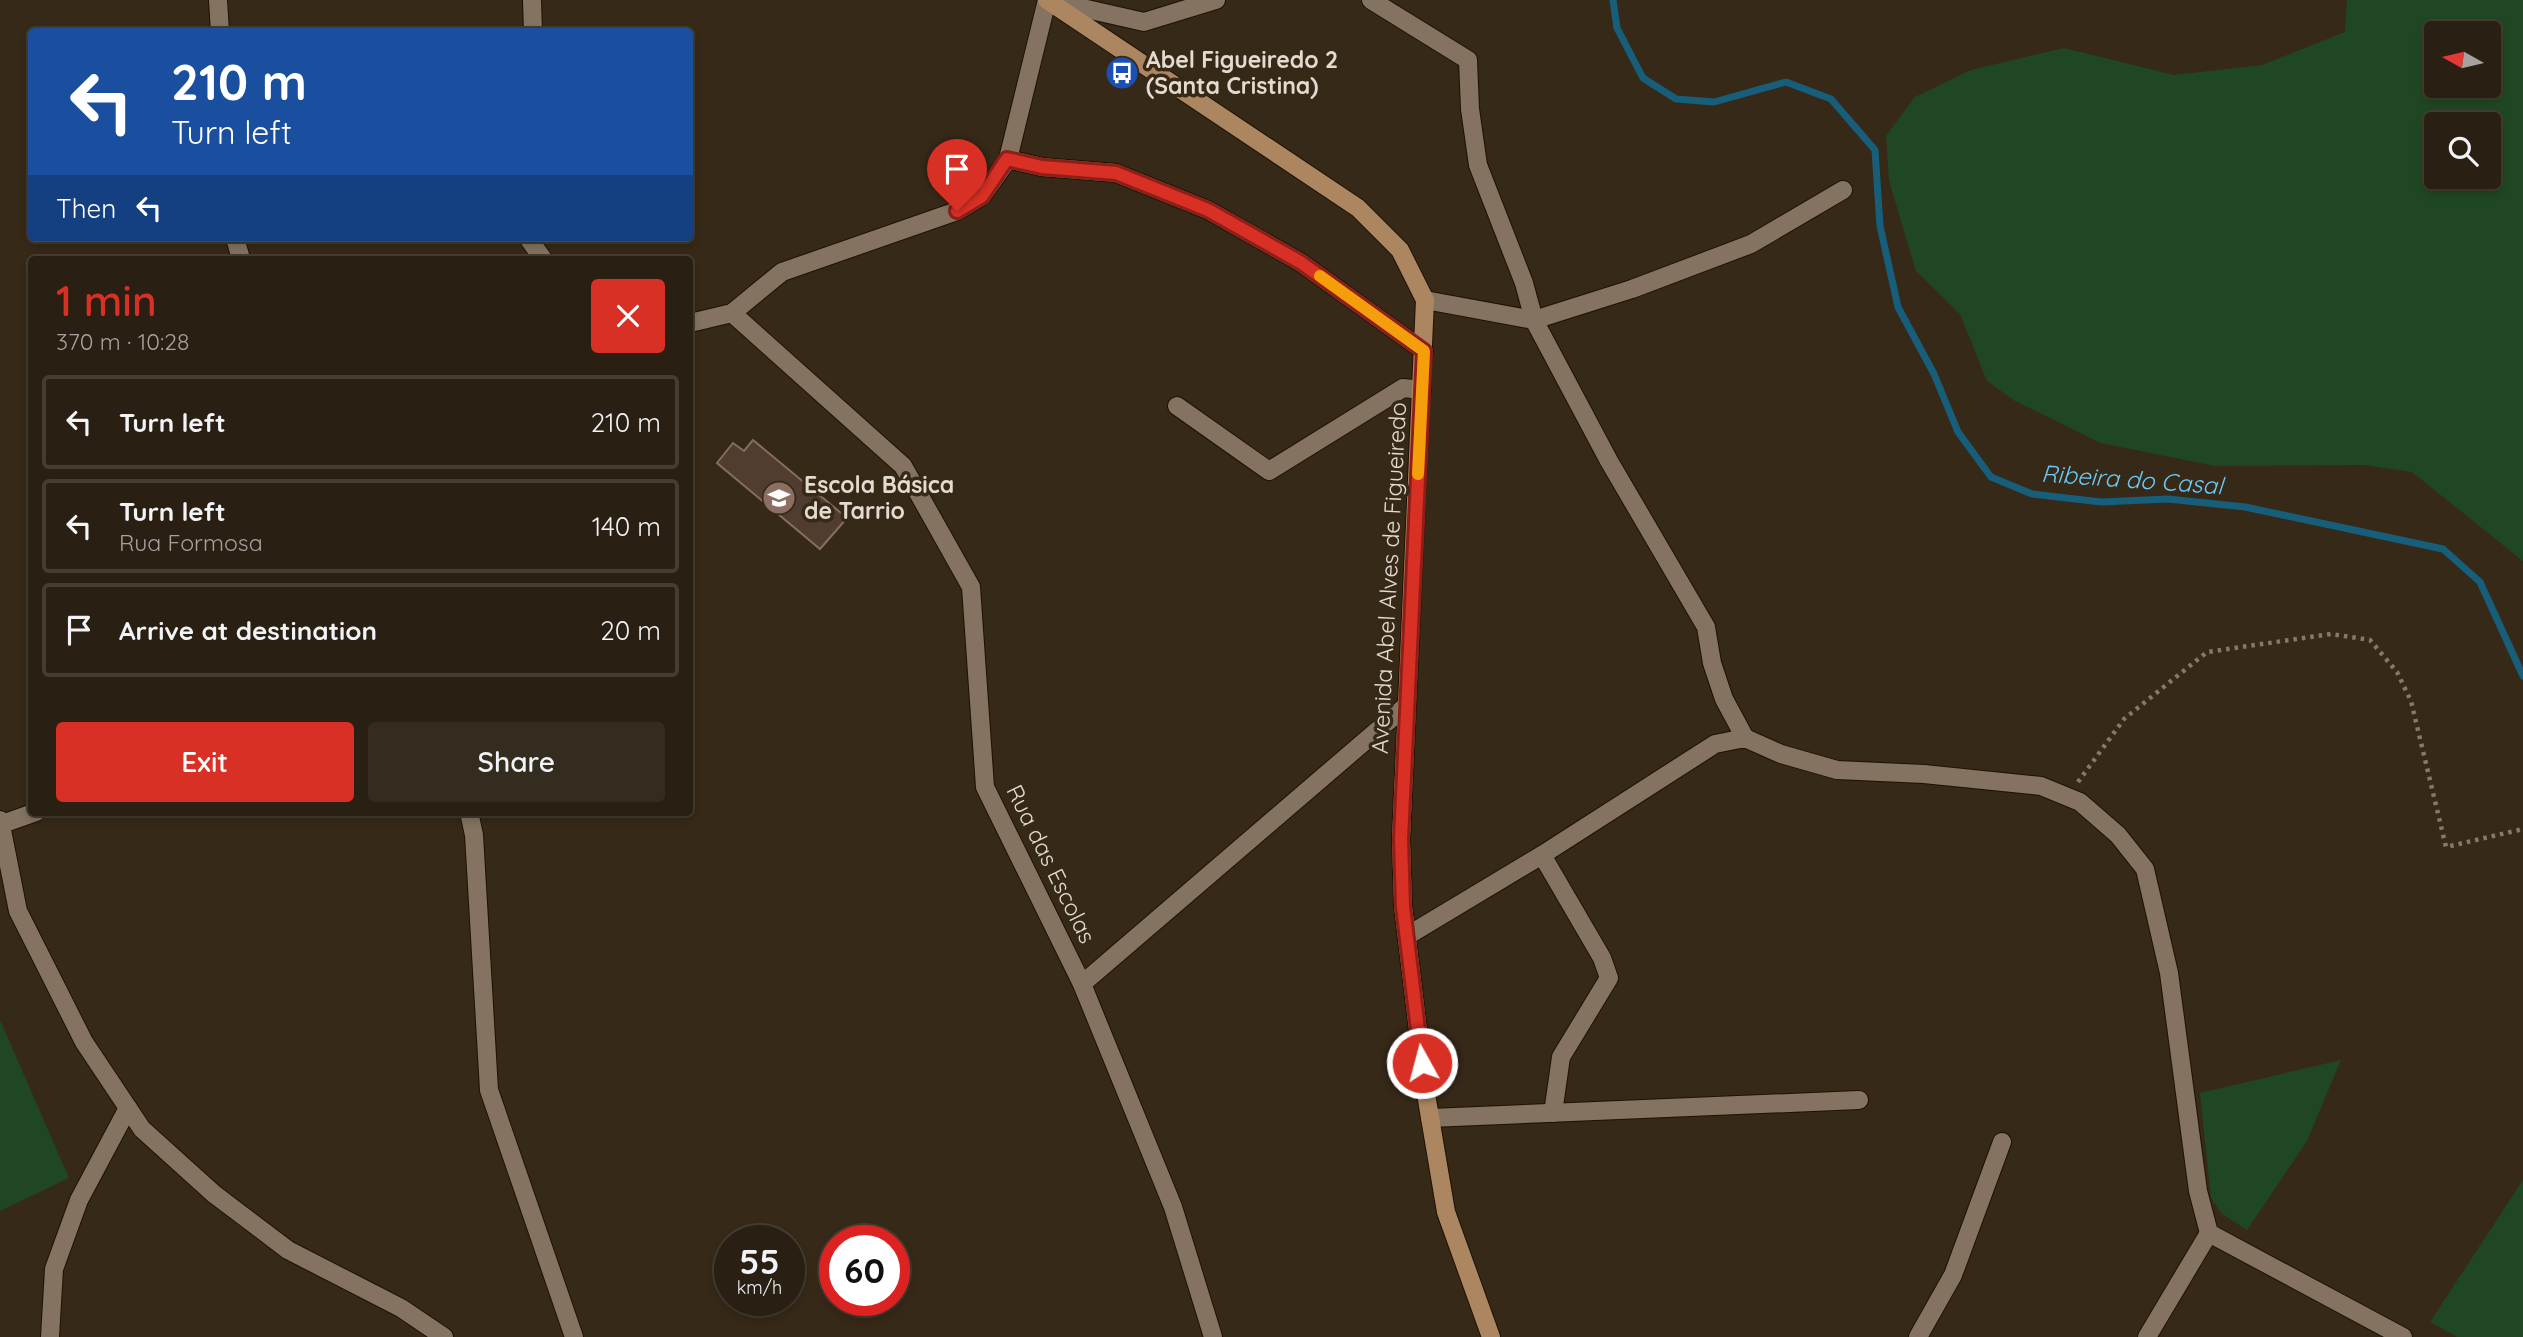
<!DOCTYPE html>
<meta charset="utf-8">
<style>
:root{--surface:#291f12;--page:#352c20;--text:#f1f3f6;--muted:#a5a29f;--line:#453d32;--accent:#d93025}
body{margin:0;font-family:Quicksand,sans-serif;background:var(--page);color:var(--text);height:100vh;display:flex;flex-direction:column;font-size:26px;white-space:nowrap}
*{box-sizing:border-box;margin:0}
p{font-size:23px;color:var(--muted)}
.icon{flex:none;width:38px;height:38px;fill:none;stroke:currentColor;stroke-width:2;stroke-linecap:round;stroke-linejoin:round}
.map{position:relative;flex:1;overflow:hidden}
.details{position:absolute;left:28px;top:256px;width:665px;height:560px;display:flex;flex-direction:column;background:var(--surface);border-radius:7px;box-shadow:0 4px 10px #0003,0 0 0 2px var(--line)}
.details>*{flex:none}
.hud{position:absolute;left:28px;top:28px;width:665px;height:214px;border-radius:7px;box-shadow:0 4px 10px #0003,0 0 0 2px var(--line);background:#1a4fa0;color:#fff;overflow:hidden}
.needle{width:46px;rotate:278deg}
.tools{position:absolute;left:2424px;top:21px;display:grid;gap:14px}
.tools a{display:grid;place-items:center;width:77px;height:77px;border-radius:7px;background:var(--surface);box-shadow:0 4px 10px #0003,0 0 0 2px var(--line);font-size:35px}
.speed{position:absolute;left:714px;top:1225px;display:flex;gap:14px;font-size:35px;font-weight:700;text-align:center}
.speed>*{display:grid;place-content:center;width:91px;height:91px;border-radius:50%;background:var(--surface);box-shadow:0 4px 10px #0003,0 0 0 2px var(--line);line-height:1}
.speed small{font-size:18px;font-weight:400}
.speed .limit{border:10px solid #d22;background:#fff;color:#111}
.pin{position:absolute;display:grid;place-items:center;width:60px;height:60px;color:#fff;margin:-72px -30px;border-radius:50% 50% 50% 0;rotate:-45deg;box-shadow:0 0 7px #0007}
.pin .icon{rotate:45deg}
.me{position:absolute;width:77px;margin:-38px;rotate:353deg;stroke-linejoin:round;filter:drop-shadow(0 0 5px #0008)}
.turn{display:flex;align-items:center;gap:24px;height:147px;padding:0 28px;font-size:32px}
.turn .icon{width:91px;height:91px;stroke-width:2.5}
.turn b{display:block;font-size:49px;line-height:60px}
.then{display:flex;align-items:center;height:66px;padding:0 28px;background:#0003;gap:14px;font-size:26px}
.round{display:grid;place-items:center;flex:none;width:74px;height:74px;border-radius:7px;background:var(--page)}
.head{display:flex;align-items:center;justify-content:space-between;height:119px;padding:0 28px}
h1{font-size:42px;font-weight:600;line-height:52px;color:var(--accent)}
.cta{display:flex;gap:14px;margin-top:auto;padding:14px 28px}
.cta a{flex:1;height:80px;border-radius:7px;background:var(--accent);color:#fff;font-size:28px;font-weight:600;line-height:80px;text-align:center}
.cta a+a{background:var(--page);color:var(--text)}
ul{padding:0;list-style:none}
li{display:flex;align-items:center;gap:21px;height:94px;margin:0 14px 10px;padding:0 14px;border:4px solid var(--line);border-radius:7px}
li div{flex:1}
li b{display:block;font-size:26px}
li em{font-style:normal}
.map>svg:first-child{display:block}
.green{fill:#204723;fill-rule:evenodd}
.lines{fill:none;stroke-linecap:round;stroke-linejoin:round}
.stream{stroke:#175e7b;stroke-width:7}
.building{fill:#503d2f;stroke:#836e5f;stroke-width:2}
.minor-casing{stroke:#1e1203;stroke-width:20}
.primary-casing{stroke:#1e1203;stroke-width:20}
.path{stroke:#85796b;stroke-width:4.5;stroke-dasharray:3.5 5;stroke-linecap:butt}
.minor{stroke:#837360;stroke-width:18}
.primary{stroke:#ac8661;stroke-width:18}
.route-casing{stroke:#8d1f18;stroke-width:18}
.route{stroke:#d93025;stroke-width:12}
.slow{stroke:#f59e0b;stroke-width:12}
.labels{text-anchor:middle;stroke-width:7;stroke-linejoin:round;paint-order:stroke}
.poi-label{font-size:23px;font-weight:bold;fill:#e4dbd0;stroke:#372918;text-anchor:start}
.street-label{font-size:23px;fill:#e4dbd0;stroke:#372918}
.water-label{font-size:24px;font-style:italic;fill:#6acbf9;stroke:#372918}
</style>
<div class="map">
<svg width="2523" height="1337" viewBox="0 0 2523 1337">
<rect width="100%" height="100%" fill="#372918"/>
<g class="green">
<path d="M2347,0h176v561l-111,-89 -48,-7 -149,1 -114,-23 -86,-42 -28,-20 -27,-67 -44,-43 -27,-90 -3,-45 29,-39 56,-27 93,-22 110,27 88,-10 83,-33zM2436,33h52v53h-52zM2436,124h52v53h-52z"/>
<polygon points="0,1020 69,1178 0,1211"/>
<polygon points="2341,1060 2307,1141 2247,1230 2222,1214 2211,1198 2200,1093"/>
<polygon points="2523,1180 2523,1337 2457,1337 2430,1322"/>
</g>
<g class="lines">
<polyline class="stream" points="1613,0 1617,28 1643,78 1676,99 1714,102 1786,82 1831,99 1875,150 1880,226 1898,307 1934,374 1958,432 1991,477 2032,494 2101,502 2168,499 2245,507 2443,549 2480,582 2523,676"/>
</g>
<polygon class="building" points="753,440 847,518 820,549 717,463 733,443 744,451"/>
<g class="lines">
<defs>
<g id="minor">
<polyline points="218,0 220,32"/>
<polyline points="532,0 533,32"/>
<polyline points="1371,0 1468,60 1470,109 1478,165 1524,283 1534,320 1609,461 1706,627 1712,663 1724,699 1745,738"/>
<polyline points="1008,159 1042,167 1116,173 1208,210 1300,262 1424,351"/>
<polyline points="235,238 241,259"/>
<polyline points="528,238 543,259"/>
<polyline points="1425,300 1534,320 1632,289 1751,244 1843,190"/>
<polyline points="732,313 903,466 971,587 985,787 1082,984 1173,1207 1213,1337"/>
<polyline points="690,323 732,313 782,272 957,211 982,196 1008,159 1047,0 1144,22 1216,0"/>
<polyline points="1177,406 1269,471 1403,388 1422,390"/>
<polyline points="469,812 474,835 489,1090 574,1337"/>
<polyline points="0,820 18,911 84,1042 142,1129 214,1194 288,1250 401,1308 444,1337"/>
<polyline points="2,824 36,812"/>
<polyline points="1542,855 1602,958 1609,978 1561,1057 1553,1113"/>
<polyline points="1407,936 1542,855 1715,744 1745,738 1781,754 1837,770 1924,774 2041,786 2080,802 2118,835 2145,869 2169,973 2198,1191 2209,1233 2403,1337"/>
<polyline points="1082,984 1407,705"/>
<polyline points="1430,1118 1859,1100"/>
<polyline points="50,1337 54,1269 79,1200 128,1108"/>
<polyline points="1918,1337 1953,1275 2002,1142"/>
<polyline points="2147,1337 2209,1233"/>
</g>
<polyline id="primary" points="1047,0 1358,208 1400,250 1425,300 1401,839 1403,906 1425,1088 1446,1212 1491,1337"/>
</defs>
<use href="#minor" class="minor-casing"/>
<use href="#primary" class="primary-casing"/>
<polyline class="path" points="2078,782 2124,719 2207,652 2331,634 2370,640 2397,672 2411,701 2446,847 2523,829"/>
<use href="#minor" class="minor"/>
<use href="#primary" class="primary"/>
</g>
<g class="lines">
<defs>
<polyline id="route" points="957,211 982,196 1007,159 1042,167 1116,173 1208,210 1300,262 1424,351 1401,839 1403,906 1422,1063"/>
</defs>
<use href="#route" class="route-casing"/>
<use href="#route" class="route"/>
<polyline class="slow" points="1320,276 1424,351 1418,474"/>
</g>
<defs>
<symbol id="bus-disc" viewBox="-11 -11 22 22"><circle r="9.5" fill="#1a4fb4" stroke="#372918"/><path d="M-5-6H5V4H4V6H2V4H-2V6H-4V4H-5ZM-3.5-4V0h7V-4ZM-3.5 1.2v1.5H-2V1.2ZM2 1.2v1.5H3.5V1.2Z" fill="#fff"/></symbol>
<symbol id="school-disc" viewBox="-11 -11 22 22"><circle r="9.5" fill="#8d6e63" stroke="#372918"/><path d="M0-5L7-2L0 1L-7-2ZM-4 1L0 2.5L4 1V4Q0 6-4 4Z" fill="#fff"/></symbol>
</defs>
<g fill-rule="evenodd">
<use href="#bus-disc" x="1103" y="54" width="38" height="38"/>
<use href="#school-disc" x="760" y="479" width="38" height="38"/>
</g>
<g class="labels">
<g class="poi-label">
<text x="1146" y="68">Abel Figueiredo 2<tspan x="1146" dy="26">(Santa Cristina)</tspan></text>
<text x="804" y="493">Escola Básica<tspan x="804" dy="26">de Tarrio</tspan></text>
</g>
<g class="street-label">
<text transform="translate(1389 578) rotate(-87)" y="8">Avenida Abel Alves de Figueiredo</text>
<text transform="translate(1051 864) rotate(64)" y="8">Rua das Escolas</text>
</g>
<g class="water-label">
<text transform="translate(2132 480) rotate(4)" y="8">Ribeira do Casal</text>
</g>
</g>
</svg>
<div class="tools">
<a><svg class="needle" viewBox="-14 -14 28 28"><path d="M0-13l5 13h-10z" fill="#e53935"/><path d="M0 13l5-13h-10z" fill="#a5a29f"/></svg></a>
<a><svg class="icon" aria-label="search" viewBox="0 0 24 24"><circle cx="10" cy="10" r="6"/><path d="M15 15l6 6"/></svg></a>
</div>
<div class="speed"><div>55<small>km/h</small></div><div class="limit">60</div></div>
<div class="pin" style="left:957px;top:211px;background:#d93025"><svg class="icon" aria-label="arrive" viewBox="0 0 24 24"><path d="M6 21V4h12l-3 4 3 4H6"/></svg></div>
<svg class="me" style="left:1422px;top:1063px" viewBox="-20 -20 40 40"><circle r="17" fill="#d93025" stroke="#fff" stroke-width="3"/><path d="M0-11L8 9 0 5-8 9z" fill="#fff"/></svg>
<div class="hud">
<div class="turn"><svg class="icon" aria-label="left" viewBox="0 0 24 24"><path d="M17 20v-9H6M10 6l-5 5 5 5"/></svg><div><b>210 m</b>Turn left</div></div>
<div class="then">Then<svg class="icon" aria-label="left" viewBox="0 0 24 24"><path d="M17 20v-9H6M10 6l-5 5 5 5"/></svg></div>
</div>
<section class="details">
<div class="head"><div><h1>1 min</h1><p>370 m · 10:28</p></div><a class="round" style="background:#d93025;color:#fff"><svg class="icon" aria-label="close" viewBox="0 0 24 24"><path d="M6 6l12 12M18 6L6 18"/></svg></a></div>
<ul>
<li><svg class="icon" aria-label="left" viewBox="0 0 24 24"><path d="M17 20v-9H6M10 6l-5 5 5 5"/></svg><div><b>Turn left</b></div><em>210 m</em></li>
<li><svg class="icon" aria-label="left" viewBox="0 0 24 24"><path d="M17 20v-9H6M10 6l-5 5 5 5"/></svg><div><b>Turn left</b><p>Rua Formosa</p></div><em>140 m</em></li>
<li><svg class="icon" aria-label="arrive" viewBox="0 0 24 24"><path d="M6 21V4h12l-3 4 3 4H6"/></svg><div><b>Arrive at destination</b></div><em>20 m</em></li>
</ul>
<div class="cta"><a>Exit</a><a>Share</a></div>
</section>
</div>
